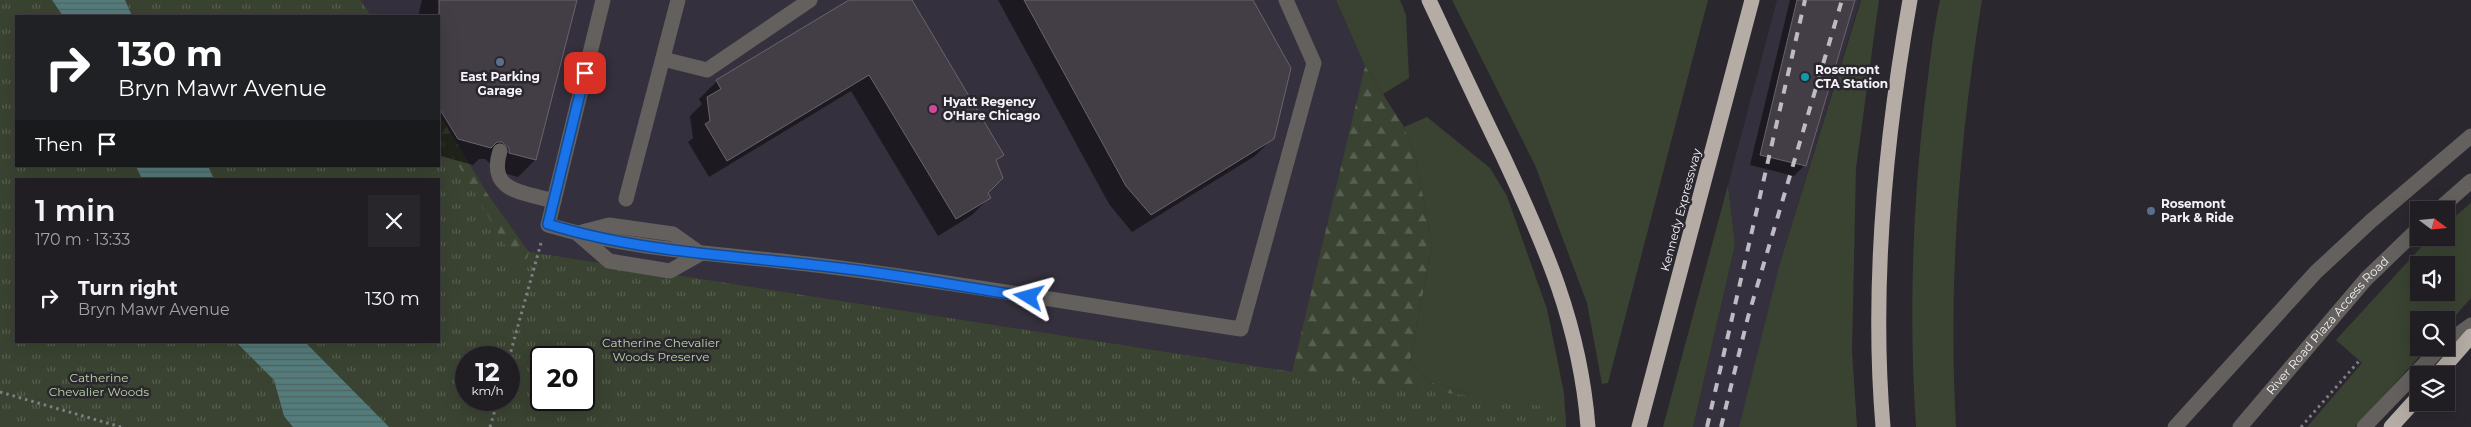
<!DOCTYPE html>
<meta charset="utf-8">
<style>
:root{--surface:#201d23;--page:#28262b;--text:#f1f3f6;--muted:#a2a2a6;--line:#3d3b41}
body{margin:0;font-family:Montserrat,sans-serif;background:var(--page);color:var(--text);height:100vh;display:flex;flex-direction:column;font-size:19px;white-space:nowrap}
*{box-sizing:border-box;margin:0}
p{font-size:16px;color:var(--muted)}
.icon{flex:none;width:28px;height:28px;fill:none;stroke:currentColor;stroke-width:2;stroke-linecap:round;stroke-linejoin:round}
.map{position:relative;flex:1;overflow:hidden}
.details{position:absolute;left:15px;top:178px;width:425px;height:165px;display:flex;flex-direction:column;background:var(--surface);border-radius:0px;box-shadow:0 5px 20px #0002,0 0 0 1px var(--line)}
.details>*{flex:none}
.banner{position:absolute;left:15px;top:15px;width:425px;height:152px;border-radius:0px;box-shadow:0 5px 20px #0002,0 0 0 1px var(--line);background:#202124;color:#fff;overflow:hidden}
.needle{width:32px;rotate:106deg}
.fabs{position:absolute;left:2410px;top:201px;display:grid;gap:10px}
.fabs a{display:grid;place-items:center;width:45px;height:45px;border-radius:0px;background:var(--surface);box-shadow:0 5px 20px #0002,0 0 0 1px var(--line);font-size:25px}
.speed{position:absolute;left:455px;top:346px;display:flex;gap:10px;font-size:25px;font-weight:700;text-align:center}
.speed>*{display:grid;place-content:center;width:65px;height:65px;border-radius:50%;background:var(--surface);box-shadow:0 5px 20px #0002,0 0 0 1px var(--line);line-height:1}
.speed small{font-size:12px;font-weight:400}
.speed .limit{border:2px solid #111;border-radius:8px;background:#fff;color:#111}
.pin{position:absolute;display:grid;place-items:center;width:42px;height:42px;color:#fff;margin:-21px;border-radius:10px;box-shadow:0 2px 8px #0006}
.me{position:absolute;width:55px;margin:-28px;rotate:278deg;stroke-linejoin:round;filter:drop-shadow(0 0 4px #0008)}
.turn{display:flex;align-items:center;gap:18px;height:105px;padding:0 20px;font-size:22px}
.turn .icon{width:65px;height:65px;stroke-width:2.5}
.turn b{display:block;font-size:35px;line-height:42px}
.then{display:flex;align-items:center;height:48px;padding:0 20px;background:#0003;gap:10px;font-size:19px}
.round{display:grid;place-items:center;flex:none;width:52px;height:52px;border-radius:0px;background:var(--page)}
.head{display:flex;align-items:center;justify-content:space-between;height:85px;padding:0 20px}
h1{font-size:30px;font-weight:600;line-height:38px}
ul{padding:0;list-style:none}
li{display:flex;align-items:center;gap:15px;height:70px;padding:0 20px}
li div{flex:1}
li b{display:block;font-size:19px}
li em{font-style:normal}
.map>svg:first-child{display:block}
.built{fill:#35303d}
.grass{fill:#3a4331;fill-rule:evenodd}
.forest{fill:url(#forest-firs);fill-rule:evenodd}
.park{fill:url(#park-tufts);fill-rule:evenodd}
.water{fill:url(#water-rules)}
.shadow{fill:#0007}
.building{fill:#433e46;stroke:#6a646c}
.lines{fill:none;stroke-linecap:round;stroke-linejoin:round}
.path{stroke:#807d84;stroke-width:3;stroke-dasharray:2.5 4;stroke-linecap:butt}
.minor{stroke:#63605d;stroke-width:15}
.highway{stroke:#b4aca5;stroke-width:15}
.rail{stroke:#bebcc2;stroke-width:4;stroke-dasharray:9 9;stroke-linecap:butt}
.route-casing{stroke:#114b97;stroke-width:12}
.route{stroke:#1a73e8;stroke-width:9}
.service-dot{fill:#5c6f8a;stroke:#2a272f;stroke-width:2}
.culture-dot{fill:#0f9aa8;stroke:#2a272f;stroke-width:2}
.hotel-dot{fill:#d1479c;stroke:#2a272f;stroke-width:2}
.labels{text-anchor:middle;stroke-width:5;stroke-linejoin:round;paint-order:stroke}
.poi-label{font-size:12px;font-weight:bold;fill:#f5f3f8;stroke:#2a272f;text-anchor:start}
.street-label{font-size:12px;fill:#f5f3f8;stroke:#2a272f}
.park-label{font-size:12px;fill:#bcd7a5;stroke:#2a272f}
</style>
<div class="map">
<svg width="2471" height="427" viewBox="0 0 2471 427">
<defs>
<pattern id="forest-firs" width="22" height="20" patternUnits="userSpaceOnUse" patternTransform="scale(1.25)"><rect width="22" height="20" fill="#3a4331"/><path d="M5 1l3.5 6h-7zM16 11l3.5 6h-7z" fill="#575f50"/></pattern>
<pattern id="park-tufts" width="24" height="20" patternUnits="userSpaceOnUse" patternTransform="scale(1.25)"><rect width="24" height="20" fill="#3a4331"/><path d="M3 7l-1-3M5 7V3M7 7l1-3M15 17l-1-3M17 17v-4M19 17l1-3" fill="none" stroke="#575f50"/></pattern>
<pattern id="water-rules" width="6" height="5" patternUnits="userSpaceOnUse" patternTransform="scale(1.25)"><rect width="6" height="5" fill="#547c7b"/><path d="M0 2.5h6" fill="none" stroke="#4f6262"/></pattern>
</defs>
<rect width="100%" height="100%" fill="#2a272f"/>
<g class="built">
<polygon points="361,0 1336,0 1365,66 1293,372 529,252 439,132 439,16 371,16"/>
<polygon points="1777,0 1860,0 1780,263 1739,427 1693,427 1735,245 1728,185"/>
</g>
<g class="grass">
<polygon points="1336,0 1400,0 1406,15 1409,78 1383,94 1365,66"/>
<polygon points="1452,0 1708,0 1608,383 1602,384 1587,303 1535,165"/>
<polygon points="1861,0 1879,0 1856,168 1852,351 1857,427 1739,427 1780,263"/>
<path d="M1940,0h42c-23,142 -34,283 -26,427h-40c-7,-106 -4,-212 8,-318 5,-37 8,-73 16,-109z"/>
<polygon points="1427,117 1490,168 1507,196 1547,309 1564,393 1566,427 1477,427 1468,393 1429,382 1410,361 1432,245 1416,159 1404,127"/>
<polygon points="1728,185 1735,245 1693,427 1663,427"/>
<path d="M2471,203v95l-25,28v-6h-27v28h8l-72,79h-48l55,-64 -26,-23 88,-96 7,-6h15v-14zM2419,265h27v27h-27z"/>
</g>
<path class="forest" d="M1365,66l39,61 12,32 16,86 -22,116 19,21 39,11 8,28 -1087,6 50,-86v-228l49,82 41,57 763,120zM466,358h43v42h-43zM541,358h43v42h-43z"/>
<path class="park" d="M0,0h361l10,16h-355v150h423v-34l83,142 7,-22 764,120 272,37 1,18h-1566zM16,179h423v162h-423zM466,358h43v42h-43zM541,358h43v42h-43z"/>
<g class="water">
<polygon points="52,0 125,0 132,16 63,16"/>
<polygon points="136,166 208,166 214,179 142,179"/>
<polygon points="235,341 304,341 389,427 293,427 284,416 274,380"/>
</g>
<g class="shadow">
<polygon points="422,0 575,0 535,160 518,177 492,170 492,165 485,159 479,159 473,165 441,156 439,152 439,16 418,16"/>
<polygon points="851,0 910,0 1002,155 995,162 987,193 990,197 972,215 938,236 851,91 709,177 688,142 693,138 690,116 702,104 699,99 717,81"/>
<polygon points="998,0 1252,0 1273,138 1255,156 1132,232 1109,204"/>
<polygon points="1790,0 1854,0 1805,165 1794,176 1750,165"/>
</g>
<g class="building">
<polygon points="439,0 577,0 536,160 509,153 509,148 502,142 497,142 491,148 458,139 439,108"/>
<polygon points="849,0 912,0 1004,155 996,160 1003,178 988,193 991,198 956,219 869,75 727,161 705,124 710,121 707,97 721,89 716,80"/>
<polygon points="1024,0 1253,0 1291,68 1274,139 1151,215 1126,186"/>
<polygon points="1797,0 1855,0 1806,166 1760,155"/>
</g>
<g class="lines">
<g class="path">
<polyline points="509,358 541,243"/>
<polyline points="0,392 121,427"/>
<polyline points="490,427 498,400"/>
<polyline points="2301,427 2359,361"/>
</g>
<g class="minor">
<path d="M603,0l-55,225c87,26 179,29 268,40 142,17 284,43 425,64l73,-266 -28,-63"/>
<polyline points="663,59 707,70 810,0"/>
<path d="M500,151c-13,41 23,41 54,50"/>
<polyline points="626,199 678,0"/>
<polyline points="2438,210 2471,181"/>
<polyline points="582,232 609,225 673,234 697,251"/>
<polyline points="578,234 609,261 670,271 700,254"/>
<polyline points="2446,343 2471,325"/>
<polyline points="2175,427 2316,272 2371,221 2471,136"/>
<path id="s1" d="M2240,427l126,-148 53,-51"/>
<polyline points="2364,427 2440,348"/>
</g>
<g class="highway">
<path d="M1429,0c24,51 48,103 73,154 43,92 78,170 86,273"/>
<polyline points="2437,375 2471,336"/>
<polyline points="1639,427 1752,0"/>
<path d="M1883,427c-12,-142 2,-287 27,-427"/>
<polyline points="2391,427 2419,396"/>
</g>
<g class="rail">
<polyline points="1707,427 1805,0"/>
<polyline points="1721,427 1748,317 1842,0"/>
</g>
</g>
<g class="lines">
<defs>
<path id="route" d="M585,73l-37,151c86,27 178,31 266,41 72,7 143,21 215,32"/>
</defs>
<use href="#route" class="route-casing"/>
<use href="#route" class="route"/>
</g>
<g class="service-dot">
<circle cx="500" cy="62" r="5"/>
<circle cx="2151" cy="211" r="5"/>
</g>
<circle class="culture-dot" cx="1805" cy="77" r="5"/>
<circle class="hotel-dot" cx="933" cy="109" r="5"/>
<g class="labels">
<g class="poi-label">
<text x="1815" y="74">Rosemont<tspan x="1815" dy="14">CTA Station</tspan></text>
<text x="500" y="81" text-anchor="middle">East Parking<tspan x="500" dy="14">Garage</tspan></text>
<text x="943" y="106">Hyatt Regency<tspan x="943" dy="14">O'Hare Chicago</tspan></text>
<text x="2161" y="208">Rosemont<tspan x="2161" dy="14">Park &amp; Ride</tspan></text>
</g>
<g class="street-label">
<text transform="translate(1681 210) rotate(-75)" y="4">Kennedy Expressway</text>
<text dy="4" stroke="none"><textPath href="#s1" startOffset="134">River Road Plaza Access Road</textPath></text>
</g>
<g class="park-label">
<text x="661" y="347">Catherine Chevalier<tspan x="661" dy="14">Woods Preserve</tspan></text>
<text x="99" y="382">Catherine<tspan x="99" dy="14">Chevalier Woods</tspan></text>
</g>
</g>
</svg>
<div class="fabs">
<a><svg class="needle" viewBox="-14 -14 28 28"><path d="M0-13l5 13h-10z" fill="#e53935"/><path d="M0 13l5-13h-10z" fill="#a2a2a6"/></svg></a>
<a><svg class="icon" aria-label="sound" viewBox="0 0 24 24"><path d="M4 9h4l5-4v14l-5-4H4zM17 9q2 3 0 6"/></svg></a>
<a><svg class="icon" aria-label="search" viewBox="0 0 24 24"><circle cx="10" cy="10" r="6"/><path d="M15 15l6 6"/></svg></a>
<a><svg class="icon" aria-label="layers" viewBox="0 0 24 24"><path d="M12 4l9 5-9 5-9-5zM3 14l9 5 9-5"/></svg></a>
</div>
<div class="speed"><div>12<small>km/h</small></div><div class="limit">20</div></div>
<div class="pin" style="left:585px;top:73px;background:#d93025"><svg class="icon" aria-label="arrive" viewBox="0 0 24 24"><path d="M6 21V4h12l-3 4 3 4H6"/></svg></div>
<svg class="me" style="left:1029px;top:297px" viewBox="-20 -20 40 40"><path d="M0-17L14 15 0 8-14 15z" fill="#1a73e8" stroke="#fff" stroke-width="4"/></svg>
<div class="banner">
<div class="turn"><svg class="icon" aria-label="right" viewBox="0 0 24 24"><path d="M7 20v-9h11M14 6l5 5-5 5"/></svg><div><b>130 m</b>Bryn Mawr Avenue</div></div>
<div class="then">Then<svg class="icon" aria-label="arrive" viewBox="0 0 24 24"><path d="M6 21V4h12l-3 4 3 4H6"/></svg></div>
</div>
<section class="details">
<div class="head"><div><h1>1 min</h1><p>170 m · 13:33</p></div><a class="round"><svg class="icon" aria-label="close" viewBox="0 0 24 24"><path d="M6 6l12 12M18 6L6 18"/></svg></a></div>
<ul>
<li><svg class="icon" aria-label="right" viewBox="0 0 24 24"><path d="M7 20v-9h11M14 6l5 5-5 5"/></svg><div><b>Turn right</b><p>Bryn Mawr Avenue</p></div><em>130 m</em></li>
</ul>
</section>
</div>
